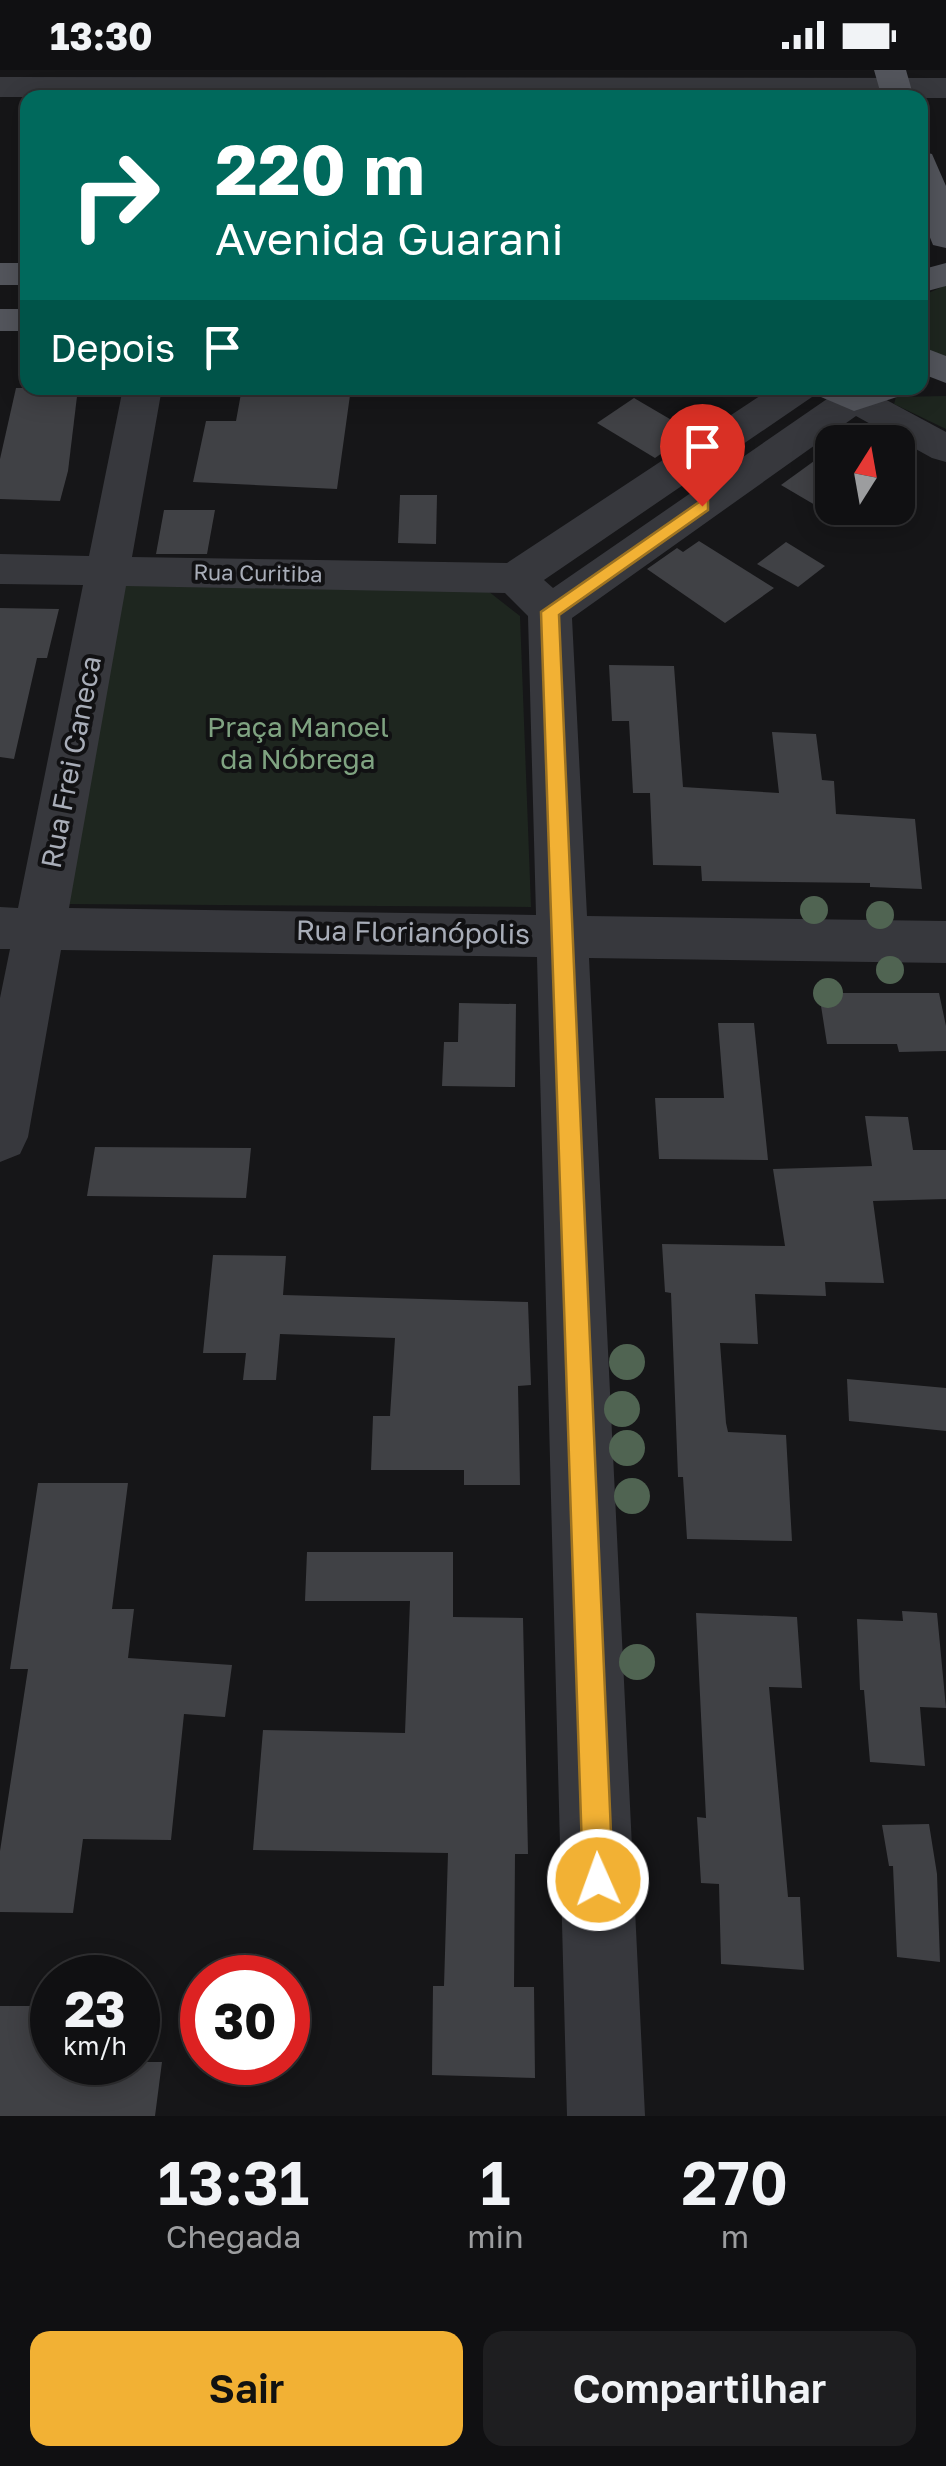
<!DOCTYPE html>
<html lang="pt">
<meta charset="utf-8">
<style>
:root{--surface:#101012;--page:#1e1e20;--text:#f1f3f6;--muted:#9c9d9f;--line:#303032;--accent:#f2b134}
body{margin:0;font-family:"Golos Text",sans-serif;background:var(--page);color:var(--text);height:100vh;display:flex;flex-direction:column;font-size:38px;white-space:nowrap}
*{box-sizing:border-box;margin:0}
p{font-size:32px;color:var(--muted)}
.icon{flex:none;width:55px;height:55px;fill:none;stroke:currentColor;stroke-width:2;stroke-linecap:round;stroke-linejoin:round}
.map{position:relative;height:2046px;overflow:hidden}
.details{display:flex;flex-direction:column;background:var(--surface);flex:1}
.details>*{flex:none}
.top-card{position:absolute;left:20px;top:20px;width:908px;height:305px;border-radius:20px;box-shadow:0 5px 25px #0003,0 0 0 2px var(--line);background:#00695c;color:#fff;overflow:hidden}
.needle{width:65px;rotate:11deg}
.tools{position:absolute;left:815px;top:355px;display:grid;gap:20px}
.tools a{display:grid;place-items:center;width:100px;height:100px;border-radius:20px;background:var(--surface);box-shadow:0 5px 25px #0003,0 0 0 2px var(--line);font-size:50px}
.speed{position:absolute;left:30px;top:1885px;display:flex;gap:20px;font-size:50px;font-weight:700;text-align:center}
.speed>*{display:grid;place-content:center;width:130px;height:130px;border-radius:50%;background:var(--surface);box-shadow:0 5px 25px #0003,0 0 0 2px var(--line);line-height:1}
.speed small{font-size:25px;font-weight:400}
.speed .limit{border:15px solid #d22;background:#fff;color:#111}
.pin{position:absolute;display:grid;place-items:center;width:85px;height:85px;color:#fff;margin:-102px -42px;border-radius:50% 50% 50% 0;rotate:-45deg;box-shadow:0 0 10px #0007}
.pin .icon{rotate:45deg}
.me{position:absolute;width:110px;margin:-55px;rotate:358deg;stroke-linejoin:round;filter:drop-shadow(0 0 8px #0008)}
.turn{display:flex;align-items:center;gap:35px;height:210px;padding:0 30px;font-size:45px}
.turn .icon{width:130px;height:130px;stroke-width:2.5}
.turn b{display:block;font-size:70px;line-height:85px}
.then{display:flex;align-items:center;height:95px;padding:0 30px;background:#0003;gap:20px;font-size:38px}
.eta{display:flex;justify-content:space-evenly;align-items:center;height:170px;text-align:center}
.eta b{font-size:60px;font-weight:600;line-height:70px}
.button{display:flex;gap:20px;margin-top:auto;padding:20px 30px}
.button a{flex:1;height:115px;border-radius:20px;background:var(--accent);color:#111;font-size:40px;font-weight:600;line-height:115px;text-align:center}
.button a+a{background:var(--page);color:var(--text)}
.status{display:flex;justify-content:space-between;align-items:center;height:70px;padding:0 50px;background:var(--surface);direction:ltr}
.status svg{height:28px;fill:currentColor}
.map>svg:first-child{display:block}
.green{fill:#1e261f}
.building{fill:#404145}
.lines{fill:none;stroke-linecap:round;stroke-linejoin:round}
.minor{fill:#37383d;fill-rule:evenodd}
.major{fill:#53555c;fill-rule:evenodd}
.tree{fill:#506452}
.route{fill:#f2b134;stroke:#9d7322;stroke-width:2.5}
.labels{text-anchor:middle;stroke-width:8;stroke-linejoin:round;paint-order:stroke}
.far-street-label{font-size:22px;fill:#a8adb8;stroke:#111113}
.park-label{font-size:28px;fill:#7fa381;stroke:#111113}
.street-label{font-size:28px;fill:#a8adb8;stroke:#111113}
</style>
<div class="status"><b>13:30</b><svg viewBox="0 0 49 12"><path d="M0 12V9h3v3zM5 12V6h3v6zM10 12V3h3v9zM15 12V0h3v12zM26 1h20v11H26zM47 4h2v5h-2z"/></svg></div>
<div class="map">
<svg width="946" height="2046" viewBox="0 0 946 2046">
<rect width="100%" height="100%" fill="#161618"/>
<g class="green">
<polygon points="946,215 946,293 920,275 920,227"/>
<polygon points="946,326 946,359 894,334 896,327"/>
<polygon points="119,509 479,514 520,546 531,837 64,834"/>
</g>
<g class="building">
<polygon points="16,318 78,318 68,401 60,431 0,429 0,389"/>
<polygon points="242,318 351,318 337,419 193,412 206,351 236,351"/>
<polygon points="634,328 692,362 655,388 597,353"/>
<polygon points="832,378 832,445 781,415"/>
<polygon points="400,425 437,425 436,474 398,473"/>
<polygon points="164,440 215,440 207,484 156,484"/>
<polygon points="699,471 774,518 725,553 647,499 677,478 683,482"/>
<polygon points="786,472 825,496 798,517 757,494"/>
<polygon points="0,538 59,539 47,588 37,588 14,689 0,687"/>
<polygon points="609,595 674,596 683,717 779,723 772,662 816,664 822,710 834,711 836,744 915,749 922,819 870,817 870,813 702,811 701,796 653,795 650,723 633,723 629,651 612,651"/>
<polygon points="819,923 939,923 946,956 946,981 899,982 897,974 827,974"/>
<polygon points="459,933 516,934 515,1017 442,1016 444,972 458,972"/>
<polygon points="718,953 754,953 768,1090 659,1089 655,1028 724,1028"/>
<polygon points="865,1046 908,1047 913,1080 946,1080 946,1129 873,1131 884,1213 825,1212 826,1226 755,1224 758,1274 720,1273 726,1353 728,1362 786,1365 792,1471 687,1469 683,1407 678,1407 671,1223 665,1222 662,1174 785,1176 773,1099 872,1096"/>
<polygon points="95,1077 251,1078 246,1128 87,1126"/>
<polygon points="213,1185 286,1186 283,1225 528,1232 531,1315 518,1316 520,1415 464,1415 464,1400 371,1400 373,1346 390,1346 395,1268 280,1264 276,1310 243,1310 246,1283 203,1283"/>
<polygon points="847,1309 946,1318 946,1361 849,1351"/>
<polygon points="38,1413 128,1413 112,1539 134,1539 128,1588 232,1595 225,1647 184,1644 171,1770 83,1769 73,1843 0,1842 0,1781 28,1599 10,1599"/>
<polygon points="307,1482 453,1482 453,1547 523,1548 528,1784 515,1784 514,1917 534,1917 535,2008 432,2005 433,1916 444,1916 448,1783 253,1780 263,1660 405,1663 410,1531 305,1531"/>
<polygon points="902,1541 937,1543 946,1638 920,1637 925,1696 870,1692 864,1620 860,1620 857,1549 903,1551"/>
<polygon points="696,1543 797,1547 802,1618 769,1617 788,1827 800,1827 804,1900 721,1894 719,1814 701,1813 697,1747 706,1748"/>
<polygon points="929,1754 937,1804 940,1892 897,1887 893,1796 889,1796 882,1755"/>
<polygon points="0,1936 52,1936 52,1992 162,1992 155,2046 0,2046"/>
</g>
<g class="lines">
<g class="minor">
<polygon points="0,7 946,8 946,28 0,27"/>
<path d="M123,318h39l-30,169 375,6 265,-175h45l-5,9 -268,183 9,8 287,-198h28l78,42v30l-14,-4 -76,-42 -284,202 15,298 359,5v42l-357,-5 56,1158h-78l-30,-1159 -476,-7 -33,187 -8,17 -20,8v-164l10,-49h-10v-42l18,1 65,-323 -83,-1v-30l89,2zM126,516l379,7 23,23 8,299 -467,-7z"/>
</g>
<g class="major">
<polygon points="874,0 906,0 914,28 882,28"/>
<polygon points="920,81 932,84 946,116 946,178 933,175 920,143"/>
<rect x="0" y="193" width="28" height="22"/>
<polygon points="946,193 946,216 920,223 920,200"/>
<rect x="0" y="239" width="28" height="22"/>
<polygon points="920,276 946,286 946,313 920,303"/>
<polygon points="815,318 903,318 897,327 854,341 821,327"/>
</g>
</g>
<g class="tree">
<circle cx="814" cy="840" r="14"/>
<circle cx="880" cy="845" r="14"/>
<circle cx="890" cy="900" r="14"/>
<circle cx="828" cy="923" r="15"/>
<circle cx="627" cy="1292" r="18"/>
<circle cx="622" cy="1339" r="18"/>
<circle cx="627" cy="1378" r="18"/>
<circle cx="632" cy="1426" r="18"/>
<circle cx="637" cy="1592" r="18"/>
</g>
<polygon class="route" points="702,430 708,431 708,440 559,545 613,1810 608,1820 598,1825 587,1820 583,1810 541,542"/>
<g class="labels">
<g class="far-street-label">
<text transform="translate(258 503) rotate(1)" y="8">Rua Curitiba</text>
</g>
<g class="park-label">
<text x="298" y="667">Praça Manoel<tspan x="298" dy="32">da Nóbrega</tspan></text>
</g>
<g class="street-label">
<text transform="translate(71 692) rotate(-79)" y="10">Rua Frei Caneca</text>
<text transform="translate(413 862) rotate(1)" y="10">Rua Florianópolis</text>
</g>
</g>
</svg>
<div class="tools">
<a><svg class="needle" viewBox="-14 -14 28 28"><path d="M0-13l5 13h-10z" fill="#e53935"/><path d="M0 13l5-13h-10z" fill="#9c9d9f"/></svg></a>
</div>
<div class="speed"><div>23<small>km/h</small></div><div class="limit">30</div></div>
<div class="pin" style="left:702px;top:436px;background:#d93025"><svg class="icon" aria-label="arrive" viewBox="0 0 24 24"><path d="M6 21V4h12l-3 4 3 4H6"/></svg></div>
<svg class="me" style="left:598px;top:1810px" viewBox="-20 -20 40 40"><circle r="17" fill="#f2b134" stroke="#fff" stroke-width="3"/><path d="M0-11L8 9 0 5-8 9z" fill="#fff"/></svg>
<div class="top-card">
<div class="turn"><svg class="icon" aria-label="right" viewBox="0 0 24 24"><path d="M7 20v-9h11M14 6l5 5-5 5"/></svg><div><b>220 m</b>Avenida Guarani</div></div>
<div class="then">Depois<svg class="icon" aria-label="arrive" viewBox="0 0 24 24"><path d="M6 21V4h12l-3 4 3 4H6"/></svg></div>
</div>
</div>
<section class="details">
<div class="eta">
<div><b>13:31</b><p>Chegada</p></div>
<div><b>1</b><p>min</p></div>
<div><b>270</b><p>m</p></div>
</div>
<div class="button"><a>Sair</a><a>Compartilhar</a></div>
</section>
